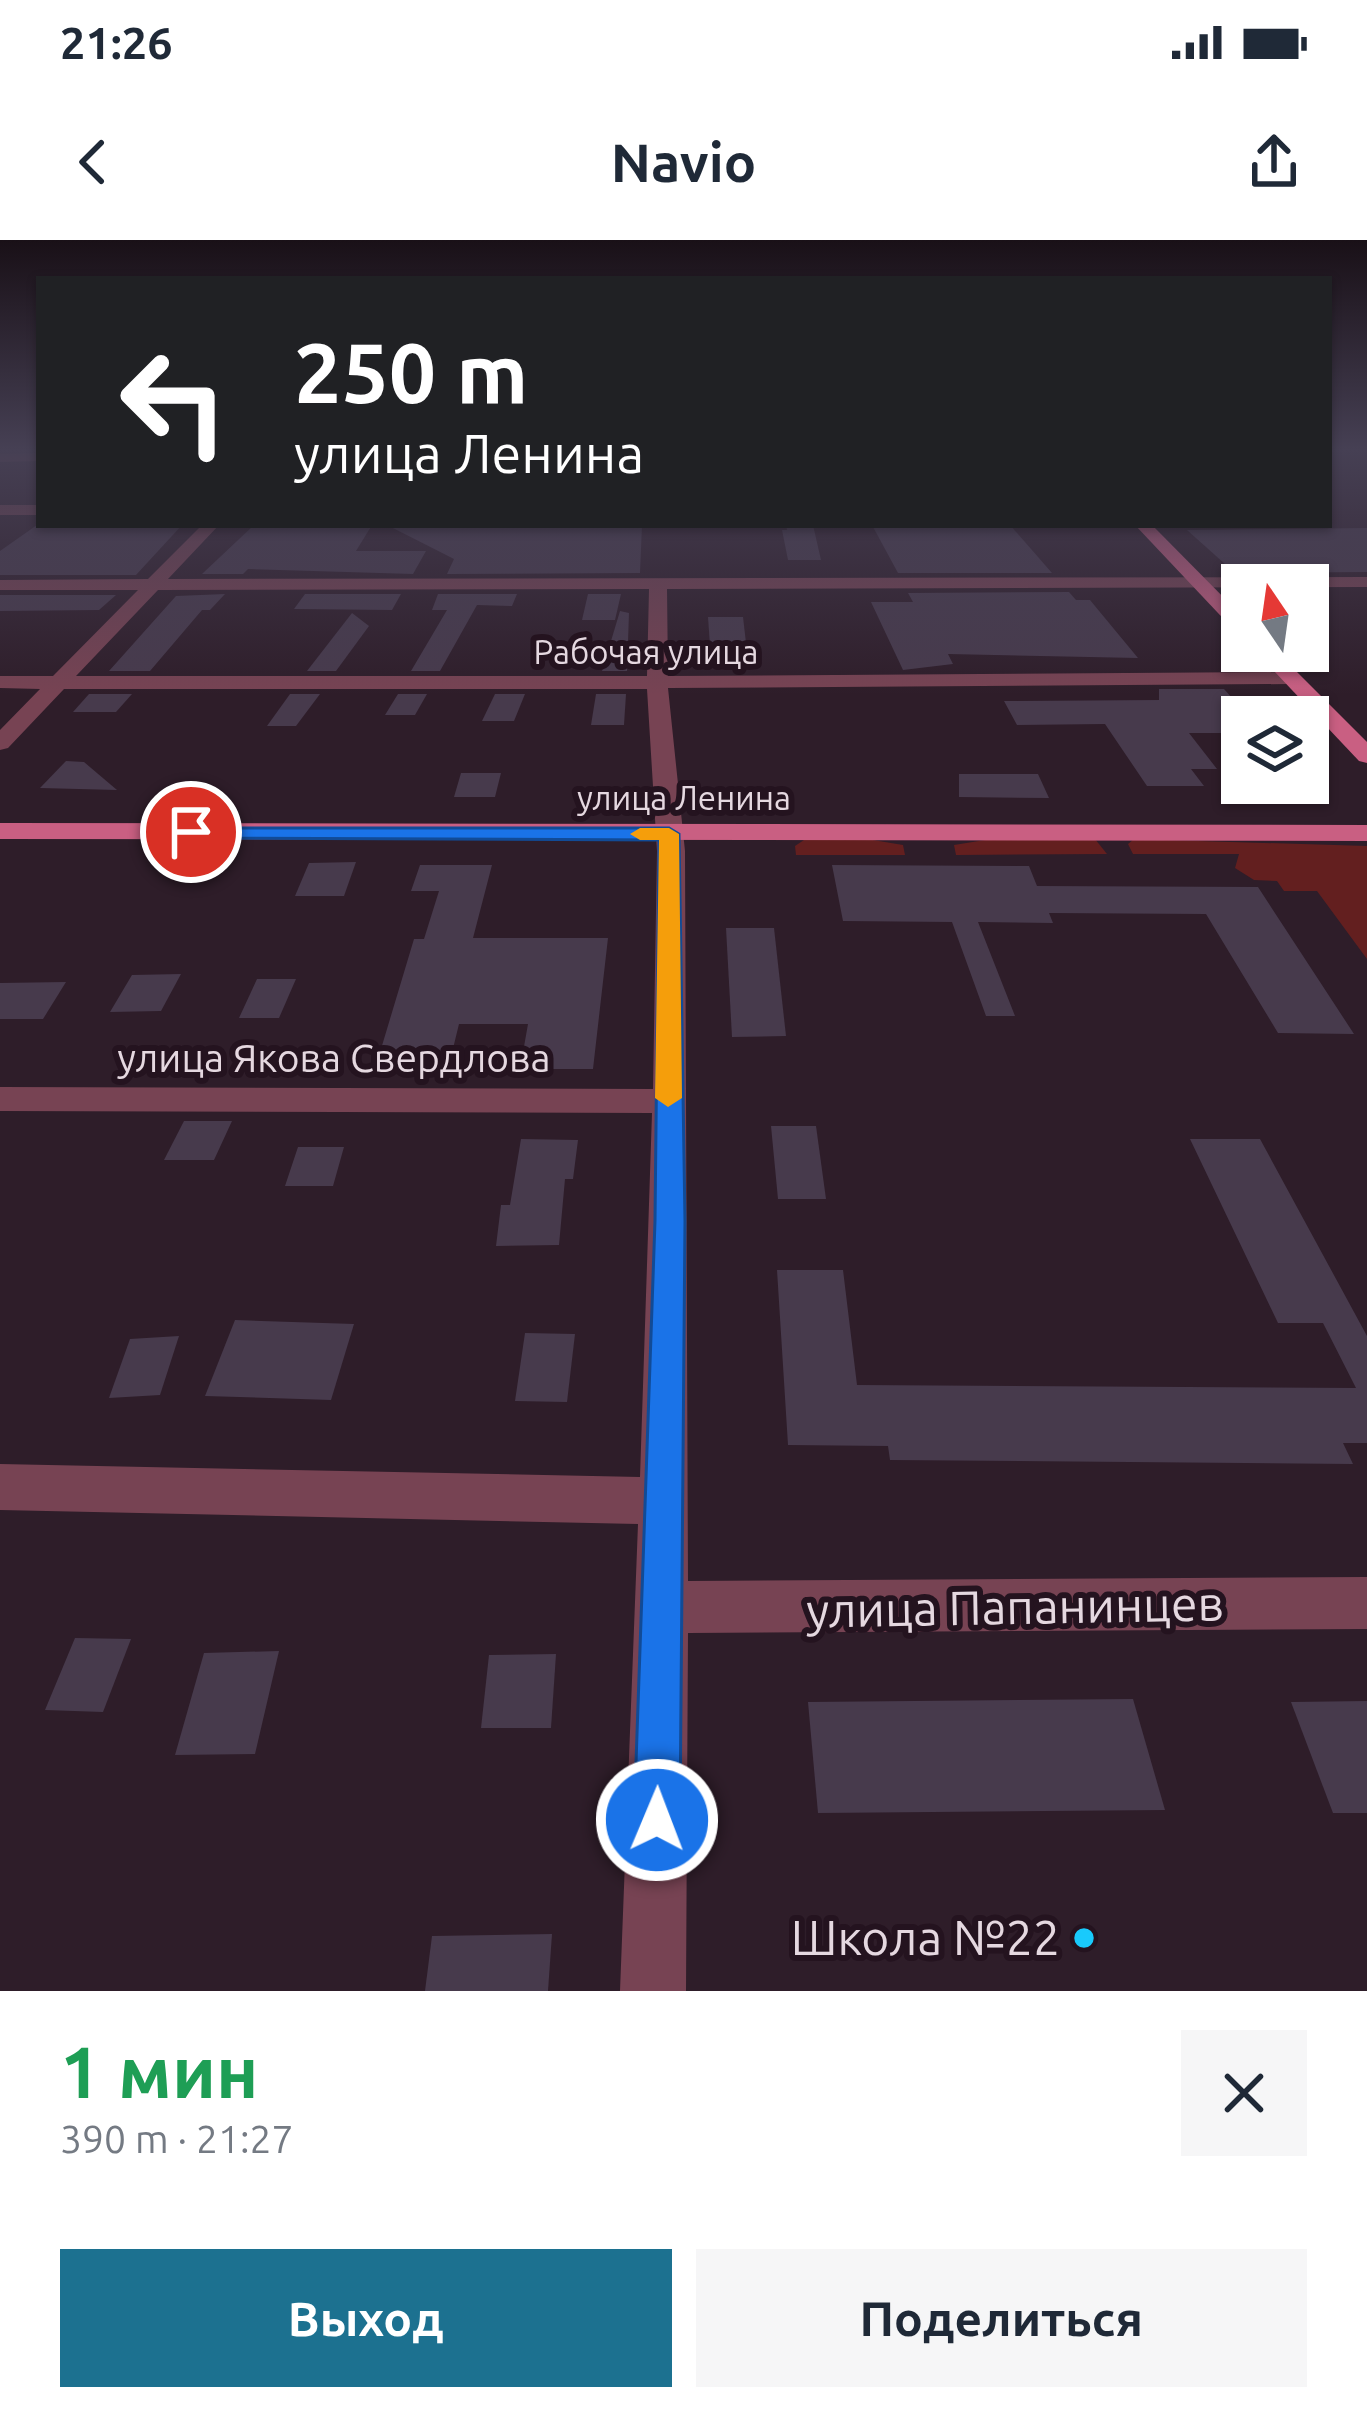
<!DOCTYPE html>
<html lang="ru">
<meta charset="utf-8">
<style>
:root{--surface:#fff;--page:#f6f6f7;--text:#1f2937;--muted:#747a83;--accent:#1c7190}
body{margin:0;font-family:Ubuntu,sans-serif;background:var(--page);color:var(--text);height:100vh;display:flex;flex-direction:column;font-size:45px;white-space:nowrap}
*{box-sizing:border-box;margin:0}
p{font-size:39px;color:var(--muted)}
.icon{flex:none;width:66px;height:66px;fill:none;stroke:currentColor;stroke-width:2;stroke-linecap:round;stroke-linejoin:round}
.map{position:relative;height:1751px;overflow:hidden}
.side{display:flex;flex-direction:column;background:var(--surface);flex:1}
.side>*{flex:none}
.top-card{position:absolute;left:36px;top:36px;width:1296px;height:252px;border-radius:0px;box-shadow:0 3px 9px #0004;background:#202124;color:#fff;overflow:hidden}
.needle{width:78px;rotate:347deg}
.controls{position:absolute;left:1221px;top:324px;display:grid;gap:24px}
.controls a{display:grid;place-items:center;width:108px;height:108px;border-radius:0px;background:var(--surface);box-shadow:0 3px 9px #0004;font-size:60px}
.pin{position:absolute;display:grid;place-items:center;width:102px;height:102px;color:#fff;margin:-51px;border:6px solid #fff;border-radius:50%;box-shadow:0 3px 12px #0007}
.me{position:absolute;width:132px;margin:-66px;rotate:1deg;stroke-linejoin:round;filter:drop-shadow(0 0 9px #0008)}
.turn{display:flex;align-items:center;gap:42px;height:252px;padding:0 60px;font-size:54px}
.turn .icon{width:156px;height:156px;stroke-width:2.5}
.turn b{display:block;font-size:84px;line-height:102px}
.round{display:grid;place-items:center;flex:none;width:126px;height:126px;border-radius:0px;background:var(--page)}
.headline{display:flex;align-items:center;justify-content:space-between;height:204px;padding:0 60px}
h1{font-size:72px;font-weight:700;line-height:90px;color:#1e9e55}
.action{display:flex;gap:24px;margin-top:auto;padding:24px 60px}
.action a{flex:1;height:138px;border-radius:0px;background:var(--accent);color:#fff;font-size:48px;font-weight:700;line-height:138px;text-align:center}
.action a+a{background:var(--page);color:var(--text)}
.status{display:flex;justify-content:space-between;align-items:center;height:84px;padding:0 60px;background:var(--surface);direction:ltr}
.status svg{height:33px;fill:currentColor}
header{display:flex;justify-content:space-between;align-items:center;height:156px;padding:0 60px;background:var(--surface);font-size:54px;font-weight:700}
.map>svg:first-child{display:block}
.green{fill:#631f1f}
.building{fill:#473a4c}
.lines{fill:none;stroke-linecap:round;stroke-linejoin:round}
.minor{fill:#774353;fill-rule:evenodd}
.major{fill:#c95f82;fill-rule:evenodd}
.route{fill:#1a73e8;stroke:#114b97;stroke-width:3}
.slow{fill:#f59e0b}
.poi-dot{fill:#19cafc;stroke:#24131f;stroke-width:4.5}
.labels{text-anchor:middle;stroke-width:12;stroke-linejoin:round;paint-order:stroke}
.far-street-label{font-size:33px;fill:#e5d8e0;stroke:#24131f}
.street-label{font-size:39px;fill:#e5d8e0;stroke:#24131f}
.near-street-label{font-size:48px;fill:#e5d8e0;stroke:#24131f}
.near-poi-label{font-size:48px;fill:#e5d8e0;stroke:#24131f;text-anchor:end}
</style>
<div class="status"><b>21:26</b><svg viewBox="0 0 49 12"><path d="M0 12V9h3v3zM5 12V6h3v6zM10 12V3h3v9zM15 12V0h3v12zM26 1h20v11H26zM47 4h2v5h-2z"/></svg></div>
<header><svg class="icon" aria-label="back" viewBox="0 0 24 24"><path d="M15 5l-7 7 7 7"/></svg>Navio<svg class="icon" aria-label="share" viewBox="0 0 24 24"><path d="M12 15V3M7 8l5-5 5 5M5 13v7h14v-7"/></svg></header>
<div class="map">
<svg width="1367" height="1751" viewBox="0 0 1367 1751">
<rect width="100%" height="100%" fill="#2e1d29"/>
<g class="green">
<polygon points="867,599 903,605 905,615 796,615 795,606 804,600"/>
<polygon points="991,599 1095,599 1107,614 956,615 954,605"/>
<polygon points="1134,599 1367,606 1367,719 1317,651 1284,651 1277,641 1254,640 1235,628 1239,614 1133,614 1128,604"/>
</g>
<g class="building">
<polygon points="37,285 182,285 136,335 0,335 0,311"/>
<polygon points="254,285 372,285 356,311 426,311 413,334 248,329 243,334 202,334"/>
<polygon points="387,285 642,285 640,333 447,334 454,319"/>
<polygon points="786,285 813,285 821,320 788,320 782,290 787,290"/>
<polygon points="872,285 1010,285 1052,333 898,333"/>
<polygon points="1367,288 1367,332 1235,333 1187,290"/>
<polygon points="1069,352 1076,360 1090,360 1138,418 948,414 953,424 903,430 871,362 913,362 908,353"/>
<polygon points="225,354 210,370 202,370 150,431 109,431 176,356"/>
<polygon points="305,354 401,354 392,370 294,369"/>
<polygon points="438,354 517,354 512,366 477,365 440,431 411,431 447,370 432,370"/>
<polygon points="588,354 621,354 615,380 582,380"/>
<polygon points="0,355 116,355 99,370 0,371"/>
<polygon points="620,371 629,373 627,431 602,431"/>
<polygon points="352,373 369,386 336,431 307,431"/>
<polygon points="708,377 743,377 748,420 711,420"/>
<polygon points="1159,449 1224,449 1242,469 1242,493 1189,493 1217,529 1191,529 1204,546 1147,546 1105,484 1017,485 1004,461 1159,460"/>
<polygon points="89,454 132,454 116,472 73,472"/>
<polygon points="290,454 320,454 296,486 267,486"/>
<polygon points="398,454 427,454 415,475 385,475"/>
<polygon points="495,454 525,454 514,481 482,481"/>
<polygon points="596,454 626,454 624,485 591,485"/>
<polygon points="66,521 84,522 117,550 40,548"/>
<polygon points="461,533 501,533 495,557 454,557"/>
<polygon points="959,534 1038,534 1049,558 959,557"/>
<polygon points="356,622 344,656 295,656 309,623"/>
<polygon points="420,625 492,625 473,698 608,698 593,829 520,829 528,784 459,784 448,829 375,829 414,699 424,699 439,651 411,651"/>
<polygon points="832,625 1029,626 1037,646 1258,647 1354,794 1278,793 1206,674 1049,673 1053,683 978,682 1015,776 986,776 952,682 843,681"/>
<polygon points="726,688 774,688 786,796 732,797"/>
<polygon points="181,734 161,771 110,772 132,735"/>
<polygon points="257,739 296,739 279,778 239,778"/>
<polygon points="66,742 43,779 0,779 0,743"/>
<polygon points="184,881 232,881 214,920 164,920"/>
<polygon points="771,886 816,886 826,959 778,959"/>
<polygon points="521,899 578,900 573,939 565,939 559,1005 496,1006 501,965 510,965"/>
<polygon points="1190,899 1260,899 1367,1096 1367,1203 1343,1203 1353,1224 890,1220 888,1206 788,1205 777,1030 843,1030 857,1145 1356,1148 1323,1083 1278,1083"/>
<polygon points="298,907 344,907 333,946 285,946"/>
<polygon points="235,1080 354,1084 331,1160 205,1156"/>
<polygon points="525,1093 575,1094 567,1162 515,1161"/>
<polygon points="179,1096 160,1155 109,1158 130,1099"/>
<polygon points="75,1398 131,1399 103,1472 45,1470"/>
<polygon points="279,1411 255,1514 175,1515 204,1413"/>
<polygon points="556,1414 551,1488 481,1488 489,1415"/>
<polygon points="1133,1459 1165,1570 818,1573 808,1462"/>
<polygon points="1367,1461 1367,1573 1333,1573 1291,1462"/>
<polygon points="552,1694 548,1751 425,1751 432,1696"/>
</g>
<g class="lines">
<g class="minor">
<polygon points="39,213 39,221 0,222 0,214"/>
<rect x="0" y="265" width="39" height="10"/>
<path d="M202,285h17l-51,54 1199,-2v10l-700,2 1,87 623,-4 11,6 -11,6 -623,4 17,163 3,730 679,-4v52l-679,4 -2,358h-66l18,-467 -638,-14v-46l640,13 12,-364 -652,-2v-24l653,2 4,-238 -10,-162h-583l-56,59 -8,2v-20l40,-41 -40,-1v-12h53l85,-86h-138v-10l148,-1zM649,349l-2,87h-571l82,-86z"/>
</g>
<g class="major">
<polygon points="1135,285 1152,285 1242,376 1242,393 1235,391"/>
<polygon points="1255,411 1276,411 1367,502 1367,523 1359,521"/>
<polygon points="0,583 1367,585 1367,601 0,599"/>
</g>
</g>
<linearGradient id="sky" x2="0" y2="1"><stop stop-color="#191017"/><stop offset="0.46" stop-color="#464054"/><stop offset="1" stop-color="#464054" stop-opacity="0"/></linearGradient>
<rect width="1367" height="455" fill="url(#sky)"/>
<polygon class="route" points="184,588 669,588 679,594 685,981 680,1580 673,1596 657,1603 641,1596 634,1580 655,981 659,600 191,598 184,596"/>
<polygon class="slow" points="669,588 679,594 682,858 668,867 655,858 659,600 640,600 630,594 640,588"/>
<circle class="poi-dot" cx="1084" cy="1698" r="12"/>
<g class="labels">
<g class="far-street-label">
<text x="646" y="424">Рабочая улица</text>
<text x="684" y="570">улица Ленина</text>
</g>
<g class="street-label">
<text x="334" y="832">улица Якова Свердлова</text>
</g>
<g class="near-street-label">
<text transform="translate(1015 1367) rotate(-1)" y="17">улица Папанинцев</text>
</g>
<g class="near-poi-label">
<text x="1060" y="1715">Школа №22</text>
</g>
</g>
</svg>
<div class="controls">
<a><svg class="needle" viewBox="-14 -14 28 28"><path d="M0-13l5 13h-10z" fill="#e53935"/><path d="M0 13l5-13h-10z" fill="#747a83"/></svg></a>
<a><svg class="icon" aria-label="layers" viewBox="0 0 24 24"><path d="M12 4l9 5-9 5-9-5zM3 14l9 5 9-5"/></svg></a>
</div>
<div class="pin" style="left:191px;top:592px;background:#d93025"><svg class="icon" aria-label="arrive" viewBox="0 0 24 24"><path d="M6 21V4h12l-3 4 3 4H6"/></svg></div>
<svg class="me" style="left:657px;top:1580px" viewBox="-20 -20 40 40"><circle r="17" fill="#1a73e8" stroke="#fff" stroke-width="3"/><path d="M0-11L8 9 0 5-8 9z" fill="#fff"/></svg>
<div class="top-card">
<div class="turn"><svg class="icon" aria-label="left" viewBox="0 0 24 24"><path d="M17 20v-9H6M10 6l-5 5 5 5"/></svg><div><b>250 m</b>улица Ленина</div></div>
</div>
</div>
<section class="side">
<div class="headline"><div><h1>1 мин</h1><p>390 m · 21:27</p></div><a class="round"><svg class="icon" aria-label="close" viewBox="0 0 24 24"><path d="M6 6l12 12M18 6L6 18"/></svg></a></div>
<div class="action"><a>Выход</a><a>Поделиться</a></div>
</section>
